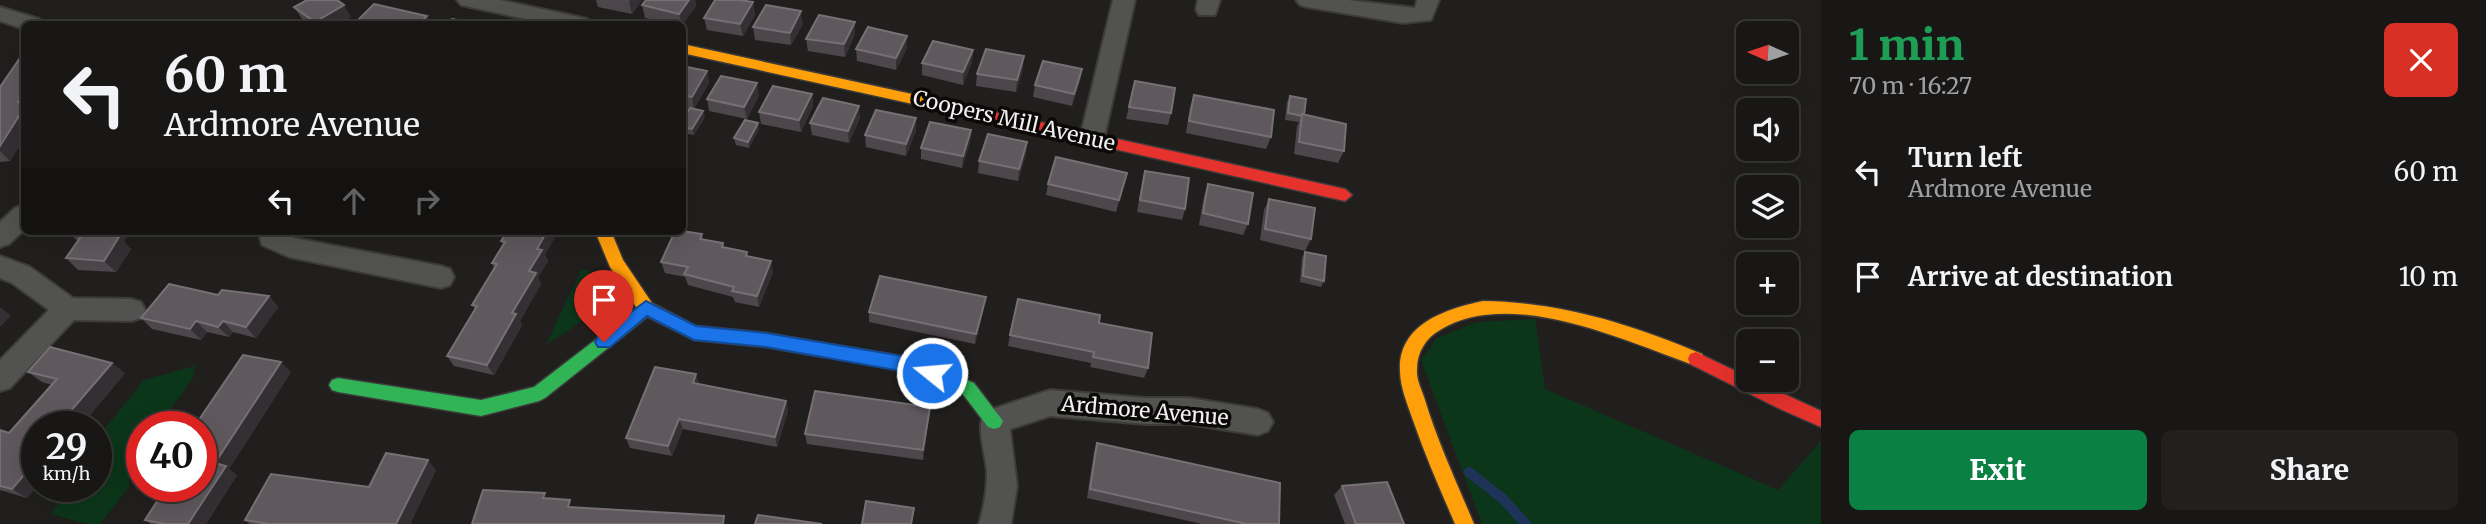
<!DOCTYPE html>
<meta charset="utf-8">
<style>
:root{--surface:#181716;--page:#21201f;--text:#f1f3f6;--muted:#9f9fa1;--line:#363635;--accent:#0b8043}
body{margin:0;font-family:Merriweather,serif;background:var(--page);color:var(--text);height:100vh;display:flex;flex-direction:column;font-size:26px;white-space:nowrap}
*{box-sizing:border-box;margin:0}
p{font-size:23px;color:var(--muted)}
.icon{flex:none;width:38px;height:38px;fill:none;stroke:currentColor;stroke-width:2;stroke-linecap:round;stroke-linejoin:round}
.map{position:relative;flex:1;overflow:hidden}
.side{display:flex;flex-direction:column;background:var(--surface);width:665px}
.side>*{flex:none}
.banner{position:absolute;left:21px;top:21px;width:665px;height:214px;border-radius:10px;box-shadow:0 7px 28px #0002,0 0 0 2px var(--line);background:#181716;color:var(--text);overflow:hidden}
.needle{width:46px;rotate:273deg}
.controls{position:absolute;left:1736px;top:21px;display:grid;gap:14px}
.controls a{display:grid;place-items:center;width:63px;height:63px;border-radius:10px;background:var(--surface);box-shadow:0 7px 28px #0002,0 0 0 2px var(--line);font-size:35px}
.speed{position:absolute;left:21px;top:411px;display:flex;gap:14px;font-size:35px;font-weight:700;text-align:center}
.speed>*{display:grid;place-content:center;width:91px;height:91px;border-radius:50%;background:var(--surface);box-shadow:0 7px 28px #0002,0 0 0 2px var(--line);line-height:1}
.speed small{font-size:18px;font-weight:400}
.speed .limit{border:10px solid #d22;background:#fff;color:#111}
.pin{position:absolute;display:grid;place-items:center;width:60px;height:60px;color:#fff;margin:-72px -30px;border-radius:50% 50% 50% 0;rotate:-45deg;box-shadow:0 0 7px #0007}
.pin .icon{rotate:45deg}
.me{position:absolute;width:77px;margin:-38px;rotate:287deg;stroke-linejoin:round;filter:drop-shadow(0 0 5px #0008)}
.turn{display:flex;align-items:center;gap:24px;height:147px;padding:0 28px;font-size:32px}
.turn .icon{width:91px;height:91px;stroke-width:2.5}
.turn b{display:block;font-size:49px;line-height:60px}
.lanes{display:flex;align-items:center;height:66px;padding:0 28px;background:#0003;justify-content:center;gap:35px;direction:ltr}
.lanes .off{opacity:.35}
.round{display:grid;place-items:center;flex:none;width:74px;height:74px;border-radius:10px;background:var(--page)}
.headline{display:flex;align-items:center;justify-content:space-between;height:119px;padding:0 28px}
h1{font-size:42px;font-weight:800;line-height:52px;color:#1e9e55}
.cta{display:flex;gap:14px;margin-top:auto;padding:14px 28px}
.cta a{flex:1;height:80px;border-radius:10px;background:var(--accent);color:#fff;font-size:28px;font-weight:800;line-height:80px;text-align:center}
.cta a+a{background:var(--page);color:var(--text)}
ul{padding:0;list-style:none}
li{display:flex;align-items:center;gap:21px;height:105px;padding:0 28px}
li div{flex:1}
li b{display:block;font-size:26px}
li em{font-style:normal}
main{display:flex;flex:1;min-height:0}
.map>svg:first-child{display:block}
.green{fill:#0c361a}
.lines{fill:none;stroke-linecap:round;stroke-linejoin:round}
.stream{stroke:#1f3359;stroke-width:10}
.street-casing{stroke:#3c3b3a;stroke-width:4}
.fast-casing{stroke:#3c3b3a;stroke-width:3}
.slow-casing{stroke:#3c3b3a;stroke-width:3}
.jam-casing{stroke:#3c3b3a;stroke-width:3}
.street{fill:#525250;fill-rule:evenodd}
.fast{fill:#30b455;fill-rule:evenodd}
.slow{fill:#ff9f0a;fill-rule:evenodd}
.jam{fill:#e5322d;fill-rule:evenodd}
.wall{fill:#4d464b}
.shaded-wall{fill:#342f32}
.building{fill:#5f585d;stroke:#767074;stroke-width:2}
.route{fill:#1a73e8;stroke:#114b97;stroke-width:2}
.labels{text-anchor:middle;stroke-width:7;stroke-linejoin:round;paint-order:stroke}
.street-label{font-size:21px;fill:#f2f0f0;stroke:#0a0908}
</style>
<main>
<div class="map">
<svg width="1821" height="524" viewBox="0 0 1821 524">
<rect width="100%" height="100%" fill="#201f1e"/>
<g class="green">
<path d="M581,270h8l14,25c-12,24 -36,36 -57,50z"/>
<polygon points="1535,319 1545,389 1778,490 1821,441 1821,524 1482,524 1421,360 1437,338 1477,322"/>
<polygon points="195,366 193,378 158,427 142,427 142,449 129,466 129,487 100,524 87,524 51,514 70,487 96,486 96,440 144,380"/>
</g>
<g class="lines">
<polyline class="stream" points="1469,472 1503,499 1526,524"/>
<defs>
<g id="street">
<polygon points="457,0 500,0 579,17 587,19 590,24 549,24 461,5"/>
<polygon points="1113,0 1135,0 1104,138 1100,144 1092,147 1084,144 1080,138"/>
<polygon points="1198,0 1220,0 1215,15 1199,15 1196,10"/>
<polygon points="1296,0 1348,0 1415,8 1417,0 1439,0 1431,20 1403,23 1307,7 1300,5"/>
<polygon points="0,7 39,19 42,24 24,24 24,29 0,21"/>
<polygon points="24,205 24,230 9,244 0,247 0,222 15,208"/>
<polygon points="258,231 284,231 294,238 441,266 450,269 454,277 450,285 441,288 289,257 262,245"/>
<polygon points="0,256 30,267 73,298 131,299 141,302 145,310 141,318 131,321 74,320 10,388 0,391 0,360 49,310 12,283 0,278"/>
<path d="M1050,390l96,8h43l69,11 10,4 5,9 -5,9 -10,4 -69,-11h-43l-96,-8 -40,13 7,57 -6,38h-32c5,-17 8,-33 8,-51 -1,-19 -11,-44 -3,-61z"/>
</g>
<g id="fast">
<polygon points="646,301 652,303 654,308 652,313 545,398 539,401 481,416 338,392 332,390 329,385 332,380 338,378 481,400 534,387"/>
<polygon points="823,343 913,358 974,383 1003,421 1000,427 994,429 988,427 962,393 911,372 817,355 815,350 817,345"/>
</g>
<g id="slow">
<polygon points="682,44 981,109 988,114 981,119 682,53"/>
<polygon points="595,231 611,231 623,260 652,303 696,326 766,333 823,343 829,345 831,350 829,355 823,357 766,347 694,340 640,313 610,267"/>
<path d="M1483,301c77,1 148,23 219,53l2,5 -2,5 -6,2c-69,-24 -186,-80 -256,-36 -14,8 -23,22 -23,39 -1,11 5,21 8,31 13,43 32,83 49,124h-19c-14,-33 -29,-66 -41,-101 -5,-15 -14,-35 -14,-52 -2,-47 46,-62 83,-70z"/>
</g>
<g id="jam">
<polygon points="981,109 1345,189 1352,195 1345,201 976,118 974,114 976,110"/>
<polygon points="1696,352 1748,377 1748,380 1754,380 1821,411 1821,427 1780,409 1690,364 1688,359 1690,354"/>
</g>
</defs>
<use href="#street" class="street-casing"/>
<use href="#fast" class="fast-casing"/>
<use href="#slow" class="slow-casing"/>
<use href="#jam" class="jam-casing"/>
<use href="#street" class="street"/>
<use href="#fast" class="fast"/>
<use href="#slow" class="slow"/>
<use href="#jam" class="jam"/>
</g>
<g class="wall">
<polygon points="596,0 642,0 632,14 598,7"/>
<polygon points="646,0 695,0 696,6 682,25 676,24 645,18 642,5"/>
<polygon points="753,2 755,15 743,36 707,30 704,18"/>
<polygon points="294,7 351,17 339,24 309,24 302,19"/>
<polygon points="803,24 791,45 755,40 753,27"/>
<polygon points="855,34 845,57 808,51 806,39"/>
<polygon points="907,36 907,48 896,70 857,61 856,49"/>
<polygon points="973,50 972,62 963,85 922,75 922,63"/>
<polygon points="24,58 24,139 10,161 0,162 0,87"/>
<polygon points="682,66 707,71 709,83 694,109 682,106"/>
<polygon points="1023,69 1016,92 976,86 977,74"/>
<polygon points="1082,69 1080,81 1072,106 1033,97 1035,85"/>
<polygon points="1135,81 1171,113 1168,125 1126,119"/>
<polygon points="812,94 813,106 801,132 761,124 759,112"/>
<polygon points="759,95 747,119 709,111 707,99"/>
<polygon points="1194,95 1271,137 1266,149 1186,133 1190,107"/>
<polygon points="1290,96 1304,115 1344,151 1338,163 1294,154 1297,126 1299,122 1285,120 1287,102"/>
<polygon points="705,117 694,135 682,133 682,120"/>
<polygon points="860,118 849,143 812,135 810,123"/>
<polygon points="758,123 759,129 749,148 736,145 734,138"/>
<polygon points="916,130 906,156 866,147 865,135"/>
<polygon points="971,130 970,142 962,168 921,159 921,148"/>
<polygon points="1027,142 1026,154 1018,181 978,173 979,161"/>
<polygon points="1145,171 1185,209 1182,220 1137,212 1142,183"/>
<polygon points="1127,173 1116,212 1046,195 1048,184"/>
<polygon points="1208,184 1248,224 1243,235 1199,225 1204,196"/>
<polygon points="1269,199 1311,239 1305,251 1260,240 1264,210"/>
<polygon points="74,231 124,242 131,249 116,272 78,270 66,258 78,241 71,235"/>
<polygon points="702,234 703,240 723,243 724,248 747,252 748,257 773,272 759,307 735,302 733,297 688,285 685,277 665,273 661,262"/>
<polygon points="501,241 545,255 548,261 538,277 541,284 520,321 522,325 494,375 454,366 447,356 475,309 472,305 494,268 492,263 503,244"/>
<polygon points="1305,252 1324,281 1321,287 1300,282 1302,258"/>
<polygon points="218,295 269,296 278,307 256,338 233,332 229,337 207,332 201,340 152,329 141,318"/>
<polygon points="984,308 975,344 869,322 869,312"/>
<polygon points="1099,323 1148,368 1144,378 1090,367 1091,363 1008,346 1010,335"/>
<polygon points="28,372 125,373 80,427 37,427 37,486 27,498 0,490 0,430 9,433 52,385 42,382"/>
<polygon points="291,372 229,469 237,475 206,524 151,524 145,520"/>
<polygon points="700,384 786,401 788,411 777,447 683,429 672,456 630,448 626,438"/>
<polygon points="929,417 923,460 807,444 805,434"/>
<polygon points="1097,443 1279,524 1202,524 1087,498 1094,452"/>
<polygon points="436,470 410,524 250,524 245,520"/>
<polygon points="1342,486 1404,524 1345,524 1334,495"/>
</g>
<g class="shaded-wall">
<polygon points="630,0 642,0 632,14 629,2"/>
<polygon points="689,0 695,0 696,6 682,25 679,14"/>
<polygon points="753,2 755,15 743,36 740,24"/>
<polygon points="344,5 351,17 339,24 317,24 315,22"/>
<polygon points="801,11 803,24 791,45 790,33"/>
<polygon points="427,16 431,24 419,24"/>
<polygon points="855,22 855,34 845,57 844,44"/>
<polygon points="907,36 907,48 896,70 896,58"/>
<polygon points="973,50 972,62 963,85 963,72"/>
<polygon points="1024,56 1023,69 1016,92 1017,80"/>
<polygon points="1082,69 1080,81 1072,106 1074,94"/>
<polygon points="707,71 709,83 694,109 692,97"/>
<polygon points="757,83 759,95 747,119 744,107"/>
<polygon points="24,93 24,139 10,161 0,151 0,146 18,102"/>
<polygon points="812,94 813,106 801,132 799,120"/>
<polygon points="859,106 860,118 849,143 848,131"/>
<polygon points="703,111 705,117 694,135 692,129"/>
<polygon points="916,118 916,130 906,156 906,144"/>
<polygon points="758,123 759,129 749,148 748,142"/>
<polygon points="971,130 970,142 962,168 963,156"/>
<polygon points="1027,142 1026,154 1018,181 1019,169"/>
<polygon points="112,231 132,231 124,242 131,249 116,272 104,261 109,236"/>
<polygon points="547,231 559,231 545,255 548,261 538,277 541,284 520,321 522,325 494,375 487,365 512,313 529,271 537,249"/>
<polygon points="771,261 773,272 759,307 757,296"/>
<polygon points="269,296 278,307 256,338 246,327"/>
<polygon points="986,297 984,308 975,344 976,334"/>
<polygon points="0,307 11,316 0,327"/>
<polygon points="196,321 207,332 201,340 190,329"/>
<polygon points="223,321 233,332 229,337 218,327"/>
<polygon points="281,362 291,372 229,469 237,475 206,524 188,524 215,463"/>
<polygon points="112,363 125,373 80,427 57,427"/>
<polygon points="696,374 700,385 693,383"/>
<polygon points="786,401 788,411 777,447 775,437"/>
<polygon points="930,407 929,417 923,460 923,450"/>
<polygon points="679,419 683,429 672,456 668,446"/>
<polygon points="37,460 37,486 27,498 12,489"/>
<polygon points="428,460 436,470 410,524 396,524"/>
</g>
<g class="building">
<polygon points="307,0 337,0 344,5 315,22 294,7"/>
<polygon points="646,0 689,0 679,14 642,5"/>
<polygon points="715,0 740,0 753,2 740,24 704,18"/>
<polygon points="374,4 427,16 419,24 362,24 355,23"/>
<polygon points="766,5 801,11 790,33 753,27"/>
<polygon points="819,15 855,22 844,44 806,39"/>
<polygon points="452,19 477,24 448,24"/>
<polygon points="868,27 907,36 896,58 856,49"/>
<polygon points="933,41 973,50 963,72 922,63"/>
<polygon points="986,49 1024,56 1017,80 977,74"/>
<polygon points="20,58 24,58 24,93 18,102 24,102 24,108 0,146 0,87"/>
<polygon points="1043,61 1082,69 1074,94 1035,85"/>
<polygon points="682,66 707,71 692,97 682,95"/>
<polygon points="721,76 757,83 744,107 707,99"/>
<polygon points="1135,81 1175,88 1171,113 1129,107"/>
<polygon points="773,86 812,94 799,120 759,112"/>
<polygon points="1194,95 1274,110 1271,137 1189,121"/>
<polygon points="1290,96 1306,99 1304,115 1302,114 1302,116 1288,113"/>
<polygon points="823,98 859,106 848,131 810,123"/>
<polygon points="690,108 703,111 692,129 682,127 682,120"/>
<polygon points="876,110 916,118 906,144 865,135"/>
<polygon points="1302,114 1346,124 1344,151 1299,142"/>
<polygon points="745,120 758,123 748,142 734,138"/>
<polygon points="930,122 971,130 963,156 921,148"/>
<polygon points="988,134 1027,142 1019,169 979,161"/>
<polygon points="1056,157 1127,173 1119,200 1048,184"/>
<polygon points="1145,171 1189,178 1185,209 1140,200"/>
<polygon points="1208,184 1253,193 1248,224 1203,213"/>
<polygon points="1269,199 1315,208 1311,239 1265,229"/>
<polygon points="74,231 112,231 109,236 119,237 104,261 66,258 82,235 71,235"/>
<polygon points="508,231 547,231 537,249 542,250 529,271 536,273 512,313 516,314 487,365 447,356 477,306 472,305 497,264 492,263 505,242 501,241"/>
<polygon points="675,231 682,231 702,234 700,239 723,243 722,247 747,252 746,256 771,261 757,296 732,291 734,287 684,274 688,267 661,262"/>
<polygon points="1305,252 1326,256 1324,281 1303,276"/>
<polygon points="880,276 986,297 976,334 869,312"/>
<polygon points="169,284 218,295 222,290 269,296 246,327 223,321 218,327 196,321 190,329 141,318"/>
<polygon points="1018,299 1100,315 1099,323 1152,333 1148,368 1093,357 1094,352 1010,335"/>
<polygon points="50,347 112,363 57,427 37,427 37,460 12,489 0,486 0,430 9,433 57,379 28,372"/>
<polygon points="243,355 281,362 215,463 226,466 188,524 165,524 145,520 167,486 201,486 201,427 194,427"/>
<polygon points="655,367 696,374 693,383 786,401 775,437 679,419 668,446 626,438"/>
<polygon points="815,391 930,407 923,450 805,434"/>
<polygon points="1097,443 1280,483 1279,524 1247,524 1090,489"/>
<polygon points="386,453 428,460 396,524 269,524 245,520 271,474 369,487"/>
<polygon points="1387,482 1404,524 1356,524 1342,486"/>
<polygon points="483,490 545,493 543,498 570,500 568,507 724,516 723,524 472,524"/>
<polygon points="866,501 914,508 911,524 862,524"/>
<polygon points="758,515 822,524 755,524"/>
</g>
<polygon class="route" points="646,301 696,326 766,333 914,358 938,368 940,373 938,378 932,380 912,373 766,347 694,340 647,316 610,347 598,347 595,342 598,337"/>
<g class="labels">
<g class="street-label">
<text transform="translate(1014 121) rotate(13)" y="7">Coopers Mill Avenue</text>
<text transform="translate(1145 411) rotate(5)" y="7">Ardmore Avenue</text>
</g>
</g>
</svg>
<div class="controls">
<a><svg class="needle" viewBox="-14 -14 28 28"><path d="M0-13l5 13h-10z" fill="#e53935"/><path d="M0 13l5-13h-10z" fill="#9f9fa1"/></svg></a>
<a><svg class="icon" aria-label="sound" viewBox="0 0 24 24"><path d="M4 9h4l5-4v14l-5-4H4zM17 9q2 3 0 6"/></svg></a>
<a><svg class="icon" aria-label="layers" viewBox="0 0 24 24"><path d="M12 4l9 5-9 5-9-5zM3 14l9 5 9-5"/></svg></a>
<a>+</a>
<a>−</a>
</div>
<div class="speed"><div>29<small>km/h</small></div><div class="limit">40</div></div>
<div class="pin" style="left:604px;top:342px;background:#d93025"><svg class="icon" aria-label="arrive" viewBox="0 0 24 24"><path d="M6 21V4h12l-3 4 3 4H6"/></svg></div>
<svg class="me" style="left:932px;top:373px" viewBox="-20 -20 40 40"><circle r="17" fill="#1a73e8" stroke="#fff" stroke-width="3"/><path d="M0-11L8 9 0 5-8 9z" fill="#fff"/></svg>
<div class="banner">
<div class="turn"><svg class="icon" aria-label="left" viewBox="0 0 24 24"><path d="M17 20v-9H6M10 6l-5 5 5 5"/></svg><div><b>60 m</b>Ardmore Avenue</div></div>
<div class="lanes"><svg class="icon" aria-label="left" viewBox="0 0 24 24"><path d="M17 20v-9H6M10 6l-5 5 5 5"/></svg><svg class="icon off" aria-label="ahead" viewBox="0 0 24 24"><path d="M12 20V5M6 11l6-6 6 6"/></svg><svg class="icon off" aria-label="right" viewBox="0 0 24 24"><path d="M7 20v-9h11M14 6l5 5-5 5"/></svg></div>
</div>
</div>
<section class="side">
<div class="headline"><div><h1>1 min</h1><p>70 m · 16:27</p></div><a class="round" style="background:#d93025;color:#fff"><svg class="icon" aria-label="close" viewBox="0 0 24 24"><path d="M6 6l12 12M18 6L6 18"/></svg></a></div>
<ul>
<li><svg class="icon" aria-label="left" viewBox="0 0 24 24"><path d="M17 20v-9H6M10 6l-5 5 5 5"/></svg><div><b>Turn left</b><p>Ardmore Avenue</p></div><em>60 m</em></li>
<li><svg class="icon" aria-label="arrive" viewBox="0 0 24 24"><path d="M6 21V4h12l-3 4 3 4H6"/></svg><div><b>Arrive at destination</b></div><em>10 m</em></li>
</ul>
<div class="cta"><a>Exit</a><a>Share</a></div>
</section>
</main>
